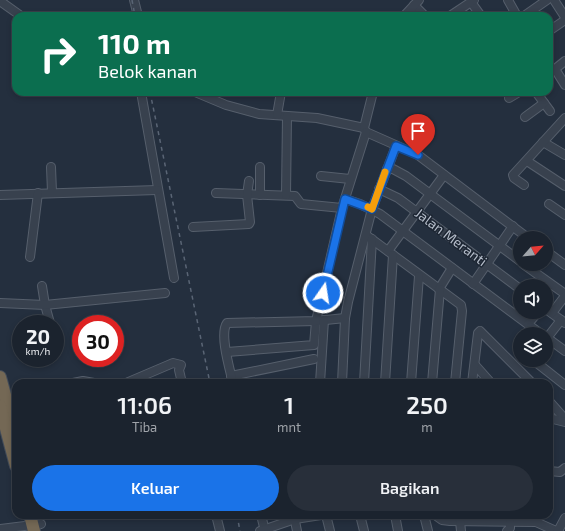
<!DOCTYPE html>
<html lang="id">
<style>
:root{--surface:#1b232e;--page:#282f3a;--text:#f1f3f6;--muted:#a0a4aa;--line:#39404a;--accent:#1a73e8}
body{margin:0;font-family:"Exo 2",sans-serif;background:var(--page);color:var(--text);height:100vh;display:flex;flex-direction:column;font-size:15px;white-space:nowrap}
*{box-sizing:border-box;margin:0}
p{font-size:13px;color:var(--muted)}
.icon{flex:none;width:22px;height:22px;fill:none;stroke:currentColor;stroke-width:2;stroke-linecap:round;stroke-linejoin:round}
.map{position:relative;flex:1;overflow:hidden}
.panel{position:absolute;left:12px;top:379px;width:541px;height:140px;display:flex;flex-direction:column;background:var(--surface);border-radius:12px;box-shadow:0 2px 6px #0003,0 0 0 1px var(--line)}
.panel>*{flex:none}
.hud{position:absolute;left:12px;top:12px;width:541px;height:84px;border-radius:12px;box-shadow:0 2px 6px #0003,0 0 0 1px var(--line);background:#0b6e4f;color:#fff;overflow:hidden}
.needle{width:26px;rotate:63deg}
.buttons{position:absolute;left:513px;top:231px;display:grid;gap:8px}
.buttons a{display:grid;place-items:center;width:40px;height:40px;border-radius:50%;background:var(--surface);box-shadow:0 2px 6px #0003,0 0 0 1px var(--line);font-size:20px}
.speed{position:absolute;left:12px;top:315px;display:flex;gap:8px;font-size:20px;font-weight:700;text-align:center}
.speed>*{display:grid;place-content:center;width:52px;height:52px;border-radius:50%;background:var(--surface);box-shadow:0 2px 6px #0003,0 0 0 1px var(--line);line-height:1}
.speed small{font-size:10px;font-weight:400}
.speed .limit{border:6px solid #d22;background:#fff;color:#111}
.pin{position:absolute;display:grid;place-items:center;width:34px;height:34px;color:#fff;margin:-41px -17px;border-radius:50% 50% 50% 0;rotate:-45deg;box-shadow:0 0 4px #0007}
.pin .icon{rotate:45deg}
.me{position:absolute;width:44px;margin:-22px;rotate:13deg;stroke-linejoin:round;filter:drop-shadow(0 0 3px #0008)}
.turn{display:flex;align-items:center;gap:14px;height:84px;padding:0 20px;font-size:18px}
.turn .icon{width:52px;height:52px;stroke-width:2.5}
.turn b{display:block;font-size:28px;line-height:34px}
.eta{display:flex;justify-content:space-evenly;align-items:center;height:68px;text-align:center}
.eta b{font-size:24px;font-weight:600;line-height:28px}
.action{display:flex;gap:8px;margin-top:auto;padding:8px 20px}
.action a{flex:1;height:46px;border-radius:24px;background:var(--accent);color:#fff;font-size:16px;font-weight:600;line-height:46px;text-align:center}
.action a+a{background:var(--page);color:var(--text)}
.map>svg:first-child{display:block}
.lines{fill:none;stroke-linecap:round;stroke-linejoin:round}
.minor-casing{stroke:#565f6c;stroke-width:10}
.highway-casing{stroke:#434c59;stroke-width:14}
.minor{stroke:#38414e;stroke-width:8}
.highway{stroke:#746855;stroke-width:12}
.rail{stroke:#5a6575;stroke-width:1.5;stroke-dasharray:4 4;stroke-linecap:butt}
.route-casing{stroke:#114b97;stroke-width:10}
.route{stroke:#1a73e8;stroke-width:7}
.slow{stroke:#f59e0b;stroke-width:7}
.labels{text-anchor:middle;stroke-width:3;stroke-linejoin:round;paint-order:stroke}
.street-label{font-size:14px;fill:#b4bcc9;stroke:#1d2633}
</style>
<div class="map">
<svg width="565" height="531" viewBox="0 0 565 531">
<rect width="100%" height="100%" fill="#242f3e"/>
<g class="lines">
<defs>
<g id="minor">
<polyline points="134,0 138,16"/>
<polyline points="508,0 517,16"/>
<polyline points="554,0 565,17"/>
<polyline points="0,1 21,16"/>
<polyline points="471,2 481,16"/>
<polyline points="414,5 425,16"/>
<polyline points="404,16 419,0"/>
<polyline points="450,16 474,0"/>
<polyline points="524,16 547,0"/>
<polyline points="549,31 565,20"/>
<polyline points="565,61 555,69 565,85"/>
<polyline points="141,92 174,278"/>
<polyline points="195,92 226,105 259,114 317,118 364,128"/>
<polyline points="373,92 364,128 366,132 418,155 528,238"/>
<polyline points="536,92 550,111"/>
<polyline points="509,98 519,92"/>
<polyline points="277,115 281,92"/>
<polyline points="525,117 544,103"/>
<polyline points="543,142 565,155"/>
<polyline points="527,161 565,186"/>
<polyline points="51,167 52,192"/>
<polyline points="260,167 260,195"/>
<polyline points="387,169 393,169 406,176 520,261"/>
<polyline points="321,176 350,179"/>
<polyline points="524,185 514,178 513,175 565,118"/>
<polyline points="379,189 398,198 520,289"/>
<polyline points="216,193 295,196 301,204 342,208"/>
<polyline points="0,195 157,190"/>
<polyline points="286,195 287,116"/>
<polyline points="345,199 360,204 380,214 541,334"/>
<polyline points="549,204 565,215"/>
<polyline points="193,227 249,224 250,222 247,195 249,181"/>
<polyline points="366,235 461,305 462,311 455,383"/>
<polyline points="388,251 444,175"/>
<polyline points="546,251 565,265"/>
<polyline points="30,257 38,193"/>
<polyline points="523,264 565,294"/>
<polyline points="473,284 513,226"/>
<polyline points="42,286 45,305 50,323"/>
<polyline points="439,289 452,268"/>
<polyline points="0,303 45,305 165,293"/>
<polyline points="546,309 565,323"/>
<polyline points="552,313 565,296"/>
<polyline points="528,324 538,312"/>
<polyline points="546,337 565,351"/>
<polyline points="547,338 561,320"/>
<polyline points="546,351 552,342"/>
<polyline points="227,352 314,345 316,321 342,208 366,132"/>
<polyline points="539,360 537,363 565,385"/>
<polyline points="475,365 491,383"/>
<polyline points="231,376 314,359"/>
<polyline points="73,383 83,381 94,383"/>
<polyline points="126,383 173,363 181,365 179,370 182,383"/>
<path d="M233,383c-3,-13 -14,-49 -6,-60l89,-2 29,-3"/>
<polyline points="320,383 324,320"/>
<polyline points="342,383 345,318 348,302 372,209 396,146"/>
<polyline points="364,383 372,239"/>
<polyline points="385,383 393,255"/>
<polyline points="411,383 419,276"/>
<polyline points="432,383 440,289"/>
<polyline points="472,383 478,333 480,331 532,383"/>
<polyline points="549,401 565,419"/>
<polyline points="549,418 565,422"/>
<polyline points="549,471 560,472 565,468"/>
<polyline points="216,515 220,531"/>
<polyline points="261,515 265,531"/>
<polyline points="326,515 330,531"/>
<polyline points="360,515 364,531"/>
<polyline points="395,515 398,531"/>
<polyline points="424,515 428,531"/>
<polyline points="435,515 442,520 450,521 536,522 556,531"/>
<polyline points="294,516 297,531"/>
<polyline points="460,521 461,531"/>
<polyline points="0,529 41,524"/>
<polyline points="260,531 295,519 321,515"/>
<polyline points="507,531 510,528 510,522"/>
<polyline points="558,531 565,518"/>
</g>
<g id="highway">
<polyline points="0,377 16,435"/>
<polyline points="0,406 16,466"/>
<polyline points="30,515 34,531"/>
</g>
</defs>
<use href="#minor" class="minor-casing"/>
<use href="#highway" class="highway-casing"/>
<use href="#minor" class="minor"/>
<use href="#highway" class="highway"/>
<g class="rail">
<polyline points="132,0 135,16"/>
<polyline points="150,92 210,383"/>
<polyline points="237,515 240,531"/>
</g>
</g>
<g class="lines">
<defs>
<polyline id="route" points="323,293 345,199 372,209 396,146 418,155"/>
</defs>
<use href="#route" class="route-casing"/>
<use href="#route" class="route"/>
<polyline class="slow" points="368,207 372,209 385,172"/>
</g>
<g class="labels">
<g class="street-label">
<text transform="translate(451 237) rotate(37)" y="5">Jalan Meranti</text>
</g>
</g>
</svg>
<div class="buttons">
<a><svg class="needle" viewBox="-14 -14 28 28"><path d="M0-13l5 13h-10z" fill="#e53935"/><path d="M0 13l5-13h-10z" fill="#a0a4aa"/></svg></a>
<a><svg class="icon" aria-label="sound" viewBox="0 0 24 24"><path d="M4 9h4l5-4v14l-5-4H4zM17 9q2 3 0 6"/></svg></a>
<a><svg class="icon" aria-label="layers" viewBox="0 0 24 24"><path d="M12 4l9 5-9 5-9-5zM3 14l9 5 9-5"/></svg></a>
</div>
<div class="speed"><div>20<small>km/h</small></div><div class="limit">30</div></div>
<div class="pin" style="left:418px;top:155px;background:#d93025"><svg class="icon" aria-label="arrive" viewBox="0 0 24 24"><path d="M6 21V4h12l-3 4 3 4H6"/></svg></div>
<svg class="me" style="left:323px;top:293px" viewBox="-20 -20 40 40"><circle r="17" fill="#1a73e8" stroke="#fff" stroke-width="3"/><path d="M0-11L8 9 0 5-8 9z" fill="#fff"/></svg>
<div class="hud">
<div class="turn"><svg class="icon" aria-label="right" viewBox="0 0 24 24"><path d="M7 20v-9h11M14 6l5 5-5 5"/></svg><div><b>110 m</b>Belok kanan</div></div>
</div>
<section class="panel">
<div class="eta">
<div><b>11:06</b><p>Tiba</p></div>
<div><b>1</b><p>mnt</p></div>
<div><b>250</b><p>m</p></div>
</div>
<div class="action"><a>Keluar</a><a>Bagikan</a></div>
</section>
</div>
